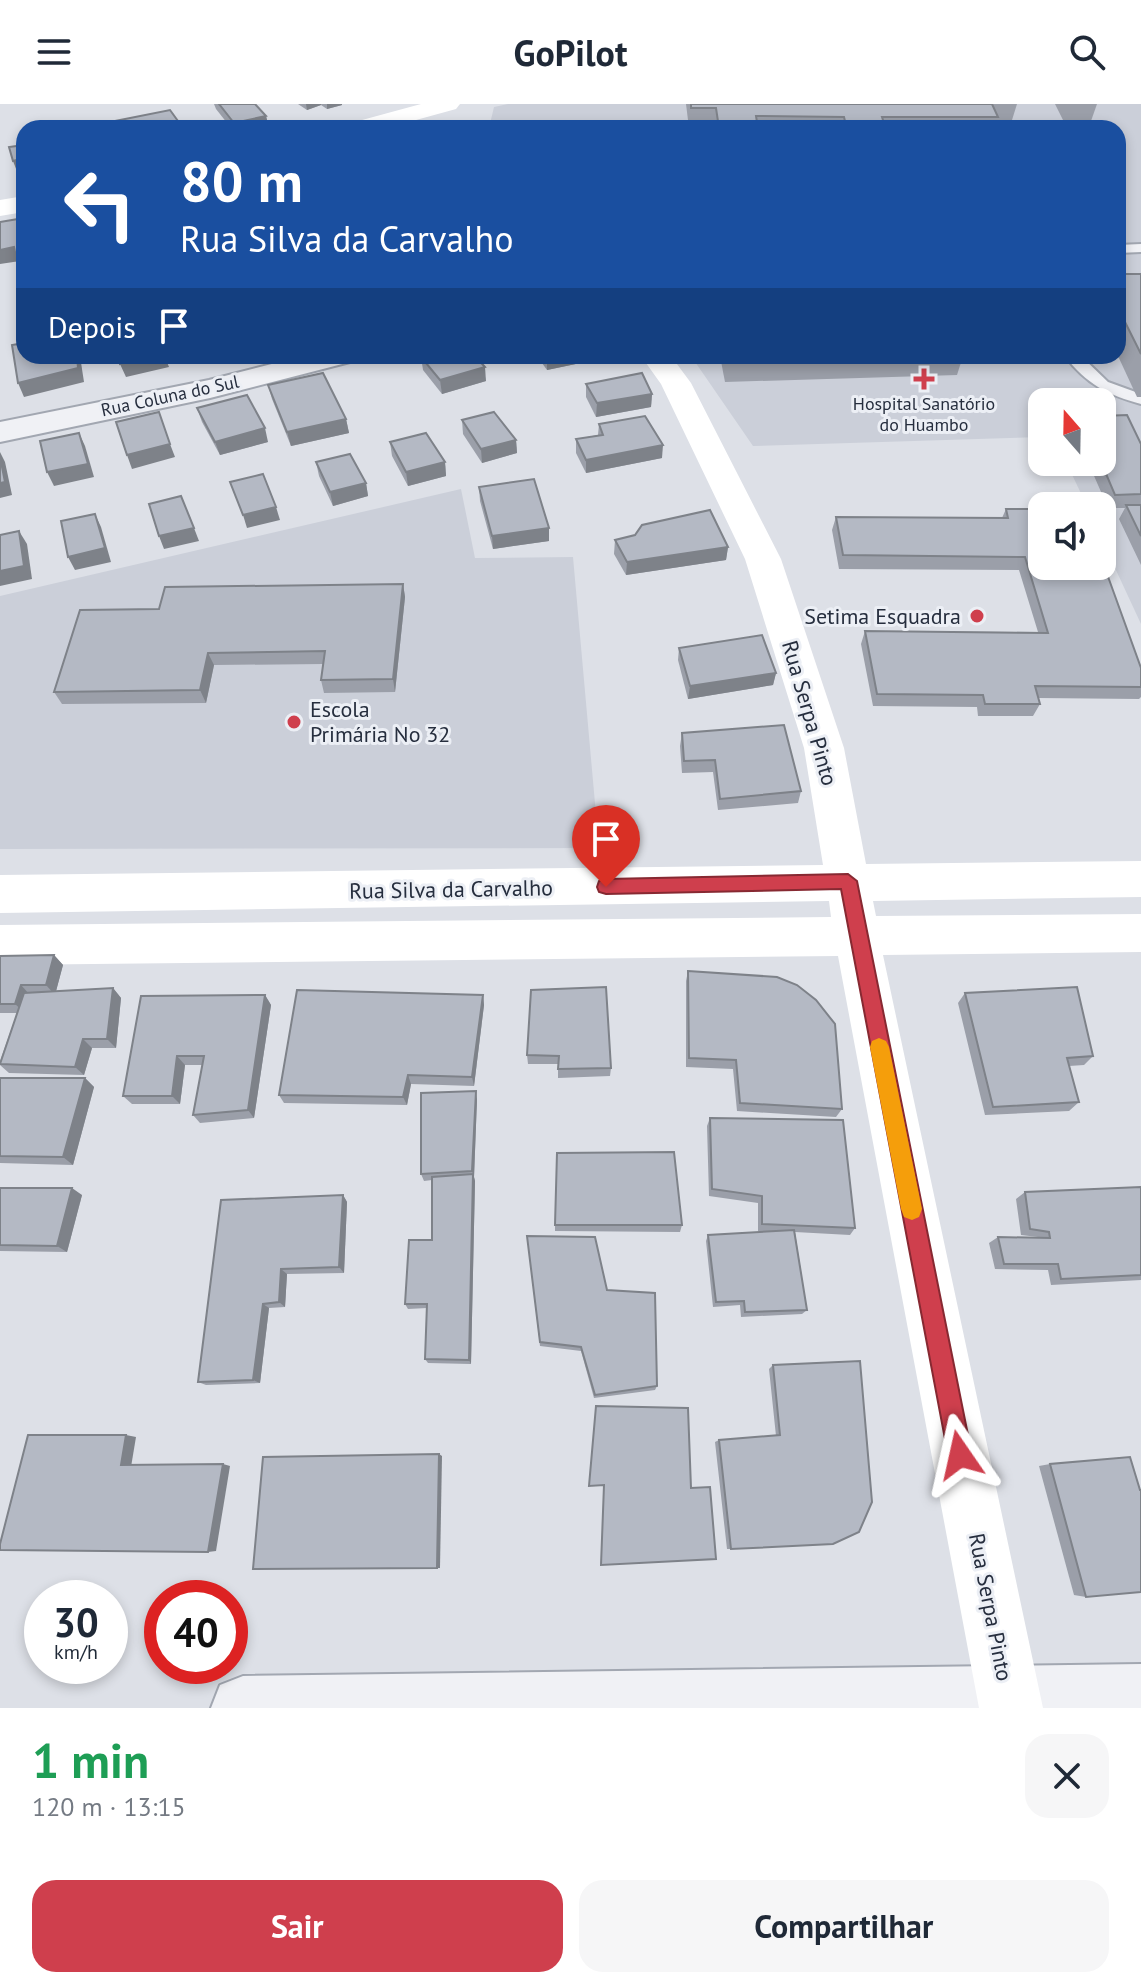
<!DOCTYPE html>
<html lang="pt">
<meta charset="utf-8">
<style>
:root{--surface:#fff;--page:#f6f6f7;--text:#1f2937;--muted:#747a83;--accent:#cf3f4d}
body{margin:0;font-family:"PT Sans",sans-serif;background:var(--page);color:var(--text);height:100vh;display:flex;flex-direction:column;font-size:30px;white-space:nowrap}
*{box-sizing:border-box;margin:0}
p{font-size:26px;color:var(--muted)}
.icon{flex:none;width:44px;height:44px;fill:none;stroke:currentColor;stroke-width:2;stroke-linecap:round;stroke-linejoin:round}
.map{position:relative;height:1604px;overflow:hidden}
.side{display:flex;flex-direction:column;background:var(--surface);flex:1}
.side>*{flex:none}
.hud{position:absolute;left:16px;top:16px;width:1110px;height:244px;border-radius:24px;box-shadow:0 4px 12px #0003;background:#1a4fa0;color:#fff;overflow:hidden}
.needle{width:52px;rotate:340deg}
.buttons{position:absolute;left:1028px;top:284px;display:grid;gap:16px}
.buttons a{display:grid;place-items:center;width:88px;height:88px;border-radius:16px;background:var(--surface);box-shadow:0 4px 12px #0003;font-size:40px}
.speed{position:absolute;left:24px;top:1476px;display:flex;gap:16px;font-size:40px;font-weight:700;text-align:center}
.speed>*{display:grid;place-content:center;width:104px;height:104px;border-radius:50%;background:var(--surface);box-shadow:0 4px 12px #0003;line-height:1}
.speed small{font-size:20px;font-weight:400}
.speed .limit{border:12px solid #d22;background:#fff;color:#111}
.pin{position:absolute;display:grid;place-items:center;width:68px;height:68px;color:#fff;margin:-82px -34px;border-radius:50% 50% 50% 0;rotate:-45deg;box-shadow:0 0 8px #0007}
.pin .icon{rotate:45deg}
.me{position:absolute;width:88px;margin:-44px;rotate:349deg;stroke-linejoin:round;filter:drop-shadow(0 0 6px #0008)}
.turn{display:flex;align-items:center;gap:28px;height:168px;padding:0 32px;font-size:36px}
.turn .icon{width:104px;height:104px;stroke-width:2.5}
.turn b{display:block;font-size:56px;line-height:68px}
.then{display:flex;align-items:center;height:76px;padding:0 32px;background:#0003;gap:16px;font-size:30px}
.round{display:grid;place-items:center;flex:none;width:84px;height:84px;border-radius:24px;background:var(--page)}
.overview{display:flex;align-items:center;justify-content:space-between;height:136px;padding:0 32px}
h1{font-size:48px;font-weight:700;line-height:60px;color:#1e9e55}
.primary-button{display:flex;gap:16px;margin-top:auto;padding:16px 32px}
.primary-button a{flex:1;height:92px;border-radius:24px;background:var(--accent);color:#fff;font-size:32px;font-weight:700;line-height:92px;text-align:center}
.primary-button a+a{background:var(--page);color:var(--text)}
header{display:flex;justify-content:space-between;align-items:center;height:104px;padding:0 32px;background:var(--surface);font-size:36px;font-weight:700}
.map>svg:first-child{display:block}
.built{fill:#cbcfd9}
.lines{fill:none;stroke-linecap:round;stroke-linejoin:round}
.lane-casing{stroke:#a2a7b1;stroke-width:4}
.street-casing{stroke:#a2a7b1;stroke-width:4}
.lane{fill:#f0f1f5;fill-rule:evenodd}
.street{fill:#f0f1f5;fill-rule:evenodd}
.secondary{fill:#fff;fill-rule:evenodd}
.wall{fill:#9b9fa9}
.shaded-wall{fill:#7e8289}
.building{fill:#b4b9c4;stroke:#7e8289;stroke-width:2}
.route{fill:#cf3f4d;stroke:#872932;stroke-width:2}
.slow{fill:#f59e0b}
.poi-dot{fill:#cf3f4d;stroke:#eceff5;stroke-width:3}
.labels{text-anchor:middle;stroke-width:6;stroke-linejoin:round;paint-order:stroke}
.far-street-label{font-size:18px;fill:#262e3e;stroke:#eceff5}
.far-poi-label{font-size:18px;fill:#262e3e;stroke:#eceff5}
.poi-label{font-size:22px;fill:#262e3e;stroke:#eceff5;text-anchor:end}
.street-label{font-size:22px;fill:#262e3e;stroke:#eceff5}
</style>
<header><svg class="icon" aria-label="menu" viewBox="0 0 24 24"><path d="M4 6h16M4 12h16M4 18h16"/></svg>GoPilot<svg class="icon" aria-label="search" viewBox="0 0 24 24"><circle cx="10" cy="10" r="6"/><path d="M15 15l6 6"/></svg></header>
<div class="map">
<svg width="1141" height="1604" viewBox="0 0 1141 1604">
<rect width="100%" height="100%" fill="#dde0e7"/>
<g class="built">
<polygon points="508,0 1141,0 1141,520 1102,436 1102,402 1087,402 1066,358 1102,358 1102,298 1042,298 1042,333 753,342 691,252 1118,252 1118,24 489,24 494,3"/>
<polygon points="461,385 475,454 573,453 599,744 0,745 0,492"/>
</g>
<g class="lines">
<defs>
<g id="lane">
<polygon points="1141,140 1141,148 1118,149 1118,141"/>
<path d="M1065,252h16l27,26 33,12v10c-33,-9 -55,-20 -76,-48z"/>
</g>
<g id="street">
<polygon points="303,252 354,252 350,258 210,294 0,338 0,318 209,276"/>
<polygon points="1141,1560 1141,1604 211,1604 220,1581 243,1572"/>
</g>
</defs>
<use href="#lane" class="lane-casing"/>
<use href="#street" class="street-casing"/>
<use href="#lane" class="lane"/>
<use href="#street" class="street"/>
<g class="secondary">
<polygon points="421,0 460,0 456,5 387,24 348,24 351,19"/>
<polygon points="24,92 24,108 0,112 0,96"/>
<polygon points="641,252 671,252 691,279 781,455 844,644 866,760 1141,757 1141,793 873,797 876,812 1141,810 1141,848 883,851 1043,1604 979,1604 838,852 0,861 0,821 831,813 829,797 0,809 0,771 823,761 804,644 745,455 661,280"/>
</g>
</g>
<g class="wall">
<polygon points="214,0 255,0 266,12 269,24 231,24 216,5"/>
<polygon points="298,0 342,0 342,1 327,5 321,1 307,6"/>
<polygon points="686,0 1017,0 1012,16 1004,16 1002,22 995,22 994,24 689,24"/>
<polygon points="1055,0 1097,0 1091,17 1063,16"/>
<polygon points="1118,170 1141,170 1141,293 1137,293 1118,252"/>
<polygon points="537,252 614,252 547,266"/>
<polygon points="720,252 963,252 957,271 725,278"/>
<polygon points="421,253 486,277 442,290 423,266"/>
<polygon points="586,280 652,290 651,303 596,313 586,293"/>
<polygon points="268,281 346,315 349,329 291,342 272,295"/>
<polygon points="197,304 268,338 220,351 202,318"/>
<polygon points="462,316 516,336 517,349 482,359 463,330"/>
<polygon points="599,320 662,354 586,369 576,349 576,335 598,331"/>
<polygon points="390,338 445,358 446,372 408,382 392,352"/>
<polygon points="1141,340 1141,461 1119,415 1125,404 1108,404 1088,358 1102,358"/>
<polygon points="316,358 366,379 368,392 333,402 319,372"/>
<polygon points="479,383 549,424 549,437 493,445 480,397"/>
<polygon points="1006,405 1141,564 1141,593 1139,595 1038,594 1040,600 1033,612 978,612 977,603 873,602 861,540 865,527 1038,528 1019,466 839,465 832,426 836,413 1002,414"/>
<polygon points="615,436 728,443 726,456 626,471 614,450"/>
<polygon points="403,480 405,493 395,588 324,589 321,576 323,560 214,561 206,599 62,600 54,588 159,505"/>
<polygon points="679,544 776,569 773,581 688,595 678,556"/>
<polygon points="682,629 801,687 798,699 718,706 713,668 682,669 680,642"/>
<polygon points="54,851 63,861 56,887 113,884 121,894 116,944 92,944 84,971 9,969 0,961 0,957 17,909 0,909 0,852"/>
<polygon points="688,867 842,1005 836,1013 737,1007 733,965 686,963 686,877"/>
<polygon points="531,886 611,964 610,972 558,974 558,960 528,960 527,951"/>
<polygon points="965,889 1093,952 1084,961 1069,962 1079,998 1069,1007 985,1011 958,899"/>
<polygon points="265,891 271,901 254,1014 200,1019 193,1011 202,961 185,961 180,1000 132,1000 123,992 141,892"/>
<polygon points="483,891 484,901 474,982 411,980 407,1001 284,999 279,991"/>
<polygon points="0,974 85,974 94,983 73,1061 0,1059"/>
<polygon points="477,995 474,1073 475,1077 471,1260 428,1259 425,1255 427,1204 408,1205 405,1200 432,1136 432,1076 424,1077 421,1070"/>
<polygon points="710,1014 855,1124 850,1131 795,1128 807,1206 802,1210 741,1213 740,1201 713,1203 706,1137 708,1131 771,1127 758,1127 758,1099 709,1092 707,1022"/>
<polygon points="1141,1083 1141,1176 1051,1181 1048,1166 995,1165 989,1139 998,1133 1038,1133 1021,1131 1016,1095 1025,1088"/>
<polygon points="0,1084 82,1091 67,1148 0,1147"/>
<polygon points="343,1091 347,1098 344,1169 287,1170 285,1203 269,1204 260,1279 206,1281 198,1278 221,1096"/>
<polygon points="555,1121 682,1121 680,1128 555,1127"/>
<polygon points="527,1132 607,1186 657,1282 655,1286 594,1294 581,1247 540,1242"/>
<polygon points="860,1257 731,1445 727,1445 715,1338 719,1336 776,1332 769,1265 773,1261"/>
<polygon points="1050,1360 1086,1493 1074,1491 1039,1362"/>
</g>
<g class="shaded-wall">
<polygon points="306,0 321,0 321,1 307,6"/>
<polygon points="327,0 342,0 342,1 327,5"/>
<polygon points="266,12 269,24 236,24 234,19"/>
<polygon points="24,54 24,69 18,70 13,57"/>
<polygon points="14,143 20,157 0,160 0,146"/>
<polygon points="24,162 24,177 18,163"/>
<polygon points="77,252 80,252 84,278 24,293 18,279"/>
<polygon points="153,252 195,252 167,258 169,263 126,273 120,260"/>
<polygon points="551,252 614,252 547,266 547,253"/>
<polygon points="485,263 486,277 442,290 440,276"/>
<polygon points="652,290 651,303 596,313 597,299"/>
<polygon points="346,315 349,329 291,342 287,328"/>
<polygon points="265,324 268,338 220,351 215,338"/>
<polygon points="79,329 85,342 94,373 54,382 47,368"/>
<polygon points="516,336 517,349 482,359 481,345"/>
<polygon points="170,340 175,353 132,365 127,351"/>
<polygon points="663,341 662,354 586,369 586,356"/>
<polygon points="0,348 5,358 12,391 0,394"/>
<polygon points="445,358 446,372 408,382 406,368"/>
<polygon points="366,379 368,392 333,402 330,388"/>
<polygon points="276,403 280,416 247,424 243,411"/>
<polygon points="95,410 101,423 111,458 75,466 68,453"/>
<polygon points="194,424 199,437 164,445 159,432"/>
<polygon points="549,424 549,437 493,445 492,432"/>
<polygon points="19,427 27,440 32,475 0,482 0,467"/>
<polygon points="728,443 726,456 626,471 627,458"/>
<polygon points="403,480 405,493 395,588 393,575"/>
<polygon points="208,549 214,561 206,599 200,586"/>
<polygon points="776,569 773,581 688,595 690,582"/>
<polygon points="54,851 63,861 55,891 46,881"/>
<polygon points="21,881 30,891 25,909 15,900"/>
<polygon points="113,884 121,894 116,944 107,935"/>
<polygon points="265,891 271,901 254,1014 248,1006"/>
<polygon points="483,891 484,901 474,982 472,973"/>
<polygon points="83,935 92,944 84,971 75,963"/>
<polygon points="177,952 185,961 180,1000 172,992"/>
<polygon points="408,971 411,980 407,1001 403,993"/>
<polygon points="85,974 94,983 73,1061 63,1053"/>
<polygon points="476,987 477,995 474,1073 475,1077 471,1260 469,1256 473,1071 472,1067"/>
<polygon points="72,1084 82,1091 67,1148 57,1142"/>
<polygon points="343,1091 347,1098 344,1169 339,1163"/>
<polygon points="281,1165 287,1170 285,1203 279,1198"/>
<polygon points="263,1200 269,1204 260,1279 253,1276"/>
<polygon points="126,1331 136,1333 131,1363 121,1361"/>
<polygon points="439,1350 442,1352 440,1464 437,1464"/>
<polygon points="223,1360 230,1362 216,1447 208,1448"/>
</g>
<g class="building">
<polygon points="219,0 255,0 266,12 234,19"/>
<polygon points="691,0 992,0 998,13 882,13 884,19 907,19 909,24 825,24 824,21 846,21 844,13 756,12 758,24 719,24 716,4 691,4"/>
<polygon points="170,6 183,24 113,24 110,18"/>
<polygon points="70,22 70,24 53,24"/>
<polygon points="24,41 24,54 13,57 9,43"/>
<polygon points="24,114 24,162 18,163 14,143 0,146 0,118"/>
<polygon points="1118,170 1141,170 1141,250 1118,204"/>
<polygon points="24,239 24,252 77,252 78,264 18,279 12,241"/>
<polygon points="118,252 153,252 120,260"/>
<polygon points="424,252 475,252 485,263 440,276 421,253"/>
<polygon points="727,252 937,252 728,259"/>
<polygon points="323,269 346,315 287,328 268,281"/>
<polygon points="642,269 652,290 597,299 586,280"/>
<polygon points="247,291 265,324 215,338 197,304"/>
<polygon points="159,308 170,340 127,351 116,318"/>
<polygon points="494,308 516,336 481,345 462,316"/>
<polygon points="1127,311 1141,340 1141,390 1115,391 1101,358 1102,358 1102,312"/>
<polygon points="645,312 663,341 586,356 576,335 603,331 599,320"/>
<polygon points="79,329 88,360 47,368 40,337"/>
<polygon points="426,329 445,358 406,368 390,338"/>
<polygon points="350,350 366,379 330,388 316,358"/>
<polygon points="0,353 5,378 0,379"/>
<polygon points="263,370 276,403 243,411 230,378"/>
<polygon points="534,375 549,424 492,432 479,383"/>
<polygon points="181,392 194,424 159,432 149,400"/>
<polygon points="1126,401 1141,401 1141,432"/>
<polygon points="1006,405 1042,405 1042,462 1102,462 1102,456 1141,564 1141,583 1035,582 1040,600 985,600 983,591 877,590 865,527 1048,529 1025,453 843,451 836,413 1008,414"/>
<polygon points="710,406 728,443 627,458 615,436 635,431 642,421"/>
<polygon points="95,410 105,444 68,453 61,417"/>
<polygon points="19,427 24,462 0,467 0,431"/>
<polygon points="403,480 393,575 321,576 325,547 208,549 200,586 54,588 80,506 159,505 165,483"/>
<polygon points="762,531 776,569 690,582 679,544"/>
<polygon points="784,621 801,687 720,695 715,656 684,657 682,629"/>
<polygon points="54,851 46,881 21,881 15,900 0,900 0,852"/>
<polygon points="688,867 777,873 797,881 816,896 835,920 842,1005 740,999 736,956 689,954"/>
<polygon points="606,883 611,964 558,965 559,952 527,951 531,886"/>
<polygon points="1077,883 1093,952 1067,954 1079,998 993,1003 965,889"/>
<polygon points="113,884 107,935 83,935 75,963 0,960 24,889"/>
<polygon points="297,886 483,891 472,973 408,971 403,993 279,991"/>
<polygon points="265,891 248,1006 193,1011 204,952 177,952 172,992 123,992 141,892"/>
<polygon points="0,974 85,974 63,1053 0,1052"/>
<polygon points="476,987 472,1067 421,1070 421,989"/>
<polygon points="710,1014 843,1016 855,1124 762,1120 762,1092 712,1085"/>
<polygon points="674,1048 682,1121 555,1121 557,1049"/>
<polygon points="473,1070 469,1256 425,1255 427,1200 405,1200 409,1136 432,1136 432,1073"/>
<polygon points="1141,1083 1141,1171 1061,1175 1058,1160 1004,1160 998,1133 1050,1134 1049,1128 1030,1125 1025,1088"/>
<polygon points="0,1084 72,1084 57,1142 0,1141"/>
<polygon points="343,1091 339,1163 281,1165 279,1198 263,1200 253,1276 198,1278 221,1096"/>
<polygon points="794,1126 807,1206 745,1208 744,1197 716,1198 708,1131"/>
<polygon points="527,1132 595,1133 607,1186 655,1189 657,1282 595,1291 581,1243 540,1238"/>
<polygon points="860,1257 872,1398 859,1428 833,1440 731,1445 719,1336 780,1331 773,1261"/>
<polygon points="596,1302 688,1304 691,1384 710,1383 716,1455 601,1461 604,1381 589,1382"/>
<polygon points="28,1331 126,1331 121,1361 223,1360 208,1448 0,1446 0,1440"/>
<polygon points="439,1350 437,1464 253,1465 263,1353"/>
<polygon points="1130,1353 1140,1386 1141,1386 1141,1488 1086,1493 1050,1360"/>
</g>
<polygon class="route" points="848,770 857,777 972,1351 969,1359 960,1363 952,1359 948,1351 841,785 606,790 599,788 597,783 599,777 606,775"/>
<polygon class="slow" points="879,934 886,937 889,943 922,1105 919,1113 912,1116 904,1113 901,1105 870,943 872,937"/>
<g class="poi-dot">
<path d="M920 263h8v8h8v8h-8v8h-8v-8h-8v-8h8z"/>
<circle cx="977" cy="512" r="8"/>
<circle cx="294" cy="618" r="8"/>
</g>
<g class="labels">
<g class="far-street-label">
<text transform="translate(170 292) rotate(-12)" y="6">Rua Coluna do Sul</text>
</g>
<g class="far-poi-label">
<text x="924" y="306">Hospital Sanatório<tspan x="924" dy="21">do Huambo</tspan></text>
</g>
<g class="poi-label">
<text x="961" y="520">Setima Esquadra</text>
<text x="310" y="613" text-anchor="start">Escola<tspan x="310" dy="25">Primária No 32</tspan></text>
</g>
<g class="street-label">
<text transform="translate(810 609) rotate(74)" y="8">Rua Serpa Pinto</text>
<text transform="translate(451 785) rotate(-1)" y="8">Rua Silva da Carvalho</text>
<text transform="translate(991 1503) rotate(79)" y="8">Rua Serpa Pinto</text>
</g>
</g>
</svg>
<div class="buttons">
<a><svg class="needle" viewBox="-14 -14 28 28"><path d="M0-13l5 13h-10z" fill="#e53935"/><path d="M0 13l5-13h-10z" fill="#747a83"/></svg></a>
<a><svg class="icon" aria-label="sound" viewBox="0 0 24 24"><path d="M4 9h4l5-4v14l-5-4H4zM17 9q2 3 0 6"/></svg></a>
</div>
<div class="speed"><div>30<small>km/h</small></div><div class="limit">40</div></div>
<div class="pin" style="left:606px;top:783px;background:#d93025"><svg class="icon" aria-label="arrive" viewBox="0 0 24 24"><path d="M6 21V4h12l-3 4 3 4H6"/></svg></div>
<svg class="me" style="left:960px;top:1351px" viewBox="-20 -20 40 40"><path d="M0-17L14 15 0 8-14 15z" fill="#cf3f4d" stroke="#fff" stroke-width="4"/></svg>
<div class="hud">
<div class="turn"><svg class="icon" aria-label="left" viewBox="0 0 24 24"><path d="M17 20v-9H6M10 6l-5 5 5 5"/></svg><div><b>80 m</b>Rua Silva da Carvalho</div></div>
<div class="then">Depois<svg class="icon" aria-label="arrive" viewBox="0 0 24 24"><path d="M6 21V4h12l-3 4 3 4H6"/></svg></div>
</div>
</div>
<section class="side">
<div class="overview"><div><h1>1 min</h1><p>120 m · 13:15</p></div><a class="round"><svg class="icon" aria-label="close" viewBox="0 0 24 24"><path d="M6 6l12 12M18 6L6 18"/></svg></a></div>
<div class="primary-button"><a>Sair</a><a>Compartilhar</a></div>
</section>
